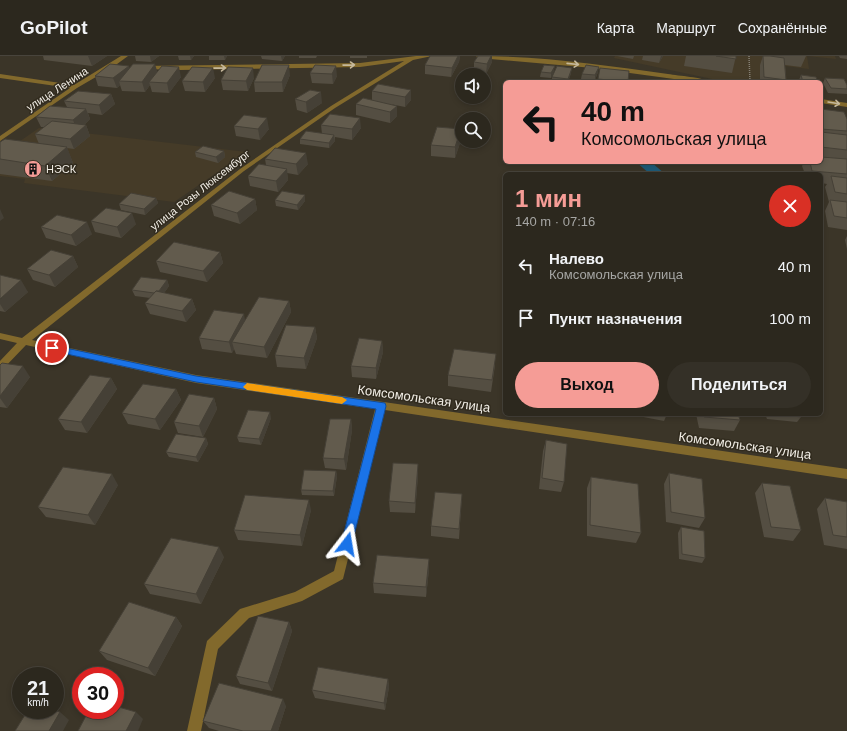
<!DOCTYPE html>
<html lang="ru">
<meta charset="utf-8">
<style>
:root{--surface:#2c281e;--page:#343027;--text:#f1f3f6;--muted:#a6a6a4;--line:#48443c;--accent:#f59c96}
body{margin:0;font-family:Helvetica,sans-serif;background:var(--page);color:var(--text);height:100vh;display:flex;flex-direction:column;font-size:15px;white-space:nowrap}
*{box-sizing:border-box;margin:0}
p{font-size:13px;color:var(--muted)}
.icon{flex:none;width:22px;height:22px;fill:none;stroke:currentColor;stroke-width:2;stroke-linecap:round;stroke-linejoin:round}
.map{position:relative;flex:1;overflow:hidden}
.panel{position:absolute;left:503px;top:116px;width:320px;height:244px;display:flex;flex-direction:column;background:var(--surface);border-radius:6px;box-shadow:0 2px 6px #0003,0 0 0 1px var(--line)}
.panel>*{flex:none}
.banner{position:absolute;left:503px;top:24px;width:320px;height:84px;border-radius:6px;box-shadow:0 2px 6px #0003,0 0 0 1px var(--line);background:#f59c96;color:#111;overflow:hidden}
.buttons{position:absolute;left:455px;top:12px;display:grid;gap:8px}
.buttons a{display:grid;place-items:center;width:36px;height:36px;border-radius:50%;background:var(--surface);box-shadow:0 2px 6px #0003,0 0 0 1px var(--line);font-size:20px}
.speed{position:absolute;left:12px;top:611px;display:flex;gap:8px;font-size:20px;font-weight:700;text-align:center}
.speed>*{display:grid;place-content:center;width:52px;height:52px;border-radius:50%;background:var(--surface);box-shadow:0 2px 6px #0003,0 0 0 1px var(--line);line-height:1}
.speed small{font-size:10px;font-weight:400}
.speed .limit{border:6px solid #d22;background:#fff;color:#111}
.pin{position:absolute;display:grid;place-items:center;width:34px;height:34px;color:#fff;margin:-17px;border:2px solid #fff;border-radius:50%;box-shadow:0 1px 4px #0007}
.me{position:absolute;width:44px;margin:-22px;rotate:14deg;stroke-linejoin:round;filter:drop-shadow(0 0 3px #0008)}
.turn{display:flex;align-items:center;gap:14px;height:84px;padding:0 12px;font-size:18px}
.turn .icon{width:52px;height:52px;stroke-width:2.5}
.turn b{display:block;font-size:28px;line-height:34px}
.round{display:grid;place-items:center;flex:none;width:42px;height:42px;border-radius:21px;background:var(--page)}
.head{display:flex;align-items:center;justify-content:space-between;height:68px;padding:0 12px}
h1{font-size:24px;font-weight:700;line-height:30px;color:var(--accent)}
.primary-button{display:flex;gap:8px;margin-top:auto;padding:8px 12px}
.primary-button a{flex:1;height:46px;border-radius:24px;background:var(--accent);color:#111;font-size:16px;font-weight:700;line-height:46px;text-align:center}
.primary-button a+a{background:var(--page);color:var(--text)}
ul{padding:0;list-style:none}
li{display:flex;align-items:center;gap:12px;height:52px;padding:0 12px}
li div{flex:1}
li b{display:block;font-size:15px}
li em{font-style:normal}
header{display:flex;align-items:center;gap:24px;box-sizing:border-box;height:56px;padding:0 20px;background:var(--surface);border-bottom:1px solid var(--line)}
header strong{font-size:19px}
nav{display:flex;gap:22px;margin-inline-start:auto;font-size:14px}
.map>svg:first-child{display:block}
.built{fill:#453b28}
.water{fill:#1e5c79}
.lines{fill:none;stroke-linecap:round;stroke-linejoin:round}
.path{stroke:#868176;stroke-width:1.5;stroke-dasharray:1 1;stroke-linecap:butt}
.minor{fill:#82692c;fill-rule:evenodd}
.wall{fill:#544e42}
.shaded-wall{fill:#454036}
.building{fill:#625b4d;stroke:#454036}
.oneway{stroke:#c5b89b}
.route{fill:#1a73e8;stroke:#114b97}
.slow{fill:#f59e0b}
.labels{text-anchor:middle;stroke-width:3;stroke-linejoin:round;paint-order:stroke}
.far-street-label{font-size:11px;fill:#f1ede5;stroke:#312b1e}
.far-poi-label{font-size:11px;fill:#f1ede5;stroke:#312b1e;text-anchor:start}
.street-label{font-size:13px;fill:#f1ede5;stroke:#312b1e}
</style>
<header>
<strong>GoPilot</strong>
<nav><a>Карта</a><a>Маршрут</a><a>Сохранённые</a></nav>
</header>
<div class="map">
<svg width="847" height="675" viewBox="0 0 847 675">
<rect width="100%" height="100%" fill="#3b3528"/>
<g class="built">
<polygon points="615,0 835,0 836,3 807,0 809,13 785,10 787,26 726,26 614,2"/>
<polygon points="39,72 111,80 247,96 174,146 24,127 25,123 0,120 0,99"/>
</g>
<polygon class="water" points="636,106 651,106 665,118 650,118"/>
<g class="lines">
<polyline class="path" points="749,0 750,26"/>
<g class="minor">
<polygon points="121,0 128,0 113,11 77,32 0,85 0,80 70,32 0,22 0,18 74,29"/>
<polygon points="416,0 432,0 413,4 335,52 244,115 32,284 196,319 847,413 847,423 385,354 343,523 302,545 249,562 218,593 201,675 187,675 207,585 240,553 295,536 334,515 375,353 196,327 26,289 3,313 0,314 0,305 17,287 0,283 0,277 22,282 240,113 331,50 404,5 360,11 180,14 143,13 140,11 141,10 360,7"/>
<path d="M476,0c64,0 129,9 192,18 11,2 34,3 42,8h-14l-103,-14 -114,-10z"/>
<polygon points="821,43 847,47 847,51 821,47"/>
</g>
</g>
<g class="wall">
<polygon points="43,0 107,0 92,10 44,4"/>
<polygon points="135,0 159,0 151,6 136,5"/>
<polygon points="178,0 194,0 191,4 179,4"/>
<polygon points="209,0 227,0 225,4 209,4"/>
<polygon points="261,0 285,0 282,5 262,3"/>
<polygon points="299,0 317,0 316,2 299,2"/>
<rect x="350" y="0" width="17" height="2"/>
<polygon points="430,0 460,0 459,6 451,21 425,18 425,9"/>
<polygon points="617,0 634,0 633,3"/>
<polygon points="643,0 663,0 659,7 642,4"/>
<polygon points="686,0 736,0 732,17 684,10"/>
<polygon points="763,0 806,0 801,11 785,9 786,24 785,26 760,26 760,9"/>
<polygon points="839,0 847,0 847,3 840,2"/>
<polygon points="474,6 492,6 486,18 474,16"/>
<polygon points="315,9 337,20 333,28 312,27 310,17"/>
<polygon points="129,10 129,12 181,21 169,37 152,36 150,29 145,36 122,35 120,29 117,32 98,30 95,20"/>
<polygon points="600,12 628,26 598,26"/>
<polygon points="554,15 551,22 540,21 541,16"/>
<polygon points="598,16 595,24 581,23 582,18"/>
<polygon points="571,17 568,26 552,26 552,21"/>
<polygon points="290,19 283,36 255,36 254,26"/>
<polygon points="801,19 818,26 799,26 799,24"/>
<polygon points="215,22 205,36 185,35 182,25"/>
<polygon points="254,22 248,35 223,34 221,24"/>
<polygon points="825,22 847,29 847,38 828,37 823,27"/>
<polygon points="378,28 411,44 405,51 390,48 397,50 397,60 390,67 356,59 356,48 372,44 372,35"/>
<polygon points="111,38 115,48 102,59 88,57 90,63 84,69 86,69 90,80 74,93 67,92 73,107 52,125 0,118 0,86 39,88 35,78 44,71 41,71 36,61 67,51 64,45"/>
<polygon points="295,43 322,47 307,57 297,54"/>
<polygon points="821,53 847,63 847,174 828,171 825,155 829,146 825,131 827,128 821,127 821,118 805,118 802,110 804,106 821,106"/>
<polygon points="321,69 361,72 352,84 335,81 335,85 329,92 300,88 300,83 322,78"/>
<polygon points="234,70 269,73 260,84 236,80"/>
<polygon points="461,73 461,84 455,102 431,100 431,89"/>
<polygon points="224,95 225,101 218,107 196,101 195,96"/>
<polygon points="265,103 308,108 298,119 287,117 288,124 278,136 250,130 248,120 266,109"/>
<polygon points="305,139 305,145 298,154 276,150 275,144"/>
<polygon points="156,142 158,147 145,159 121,154 119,148"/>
<polygon points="255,143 257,154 240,168 214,160 211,149"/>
<polygon points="91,165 136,168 121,182 95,176"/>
<polygon points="41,171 92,178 76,190 46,182"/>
<polygon points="847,180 847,193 845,184"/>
<polygon points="220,196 223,207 207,226 160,216 156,205"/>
<polygon points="73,200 78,211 55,231 33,224 27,213"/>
<polygon points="0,219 28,236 5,256 0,255"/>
<polygon points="167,224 169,230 164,237 192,243 196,254 186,266 150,258 145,247 150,242 135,240 132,234"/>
<polygon points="289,245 291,256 267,302 236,298 234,293 232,297 202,293 199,282 245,264"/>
<polygon points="315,271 317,282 306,313 277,311 275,299"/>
<polygon points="382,285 383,296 376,323 352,321 351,310"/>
<polygon points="0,309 30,321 7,352 0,351"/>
<polygon points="495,309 491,336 448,330 448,319"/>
<polygon points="505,319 505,337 502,336 503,325"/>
<polygon points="111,322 117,333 87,377 65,374 58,363"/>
<polygon points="176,333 181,344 160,374 128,368 122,357"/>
<polygon points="214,342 217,353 203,381 178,377 174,366"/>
<polygon points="628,358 667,358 664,365"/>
<polygon points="696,358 738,358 740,364 734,375 699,372"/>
<polygon points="765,358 800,358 801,361 797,366 767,363"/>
<polygon points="271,362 261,389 239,386 237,381"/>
<polygon points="351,363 352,374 346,414 325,412 323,402"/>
<polygon points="206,382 208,388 198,406 169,401 166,396"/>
<polygon points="546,384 564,426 561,436 539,433 543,395"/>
<polygon points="418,408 418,419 415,457 390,456 389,445"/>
<polygon points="336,415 337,420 334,440 302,439 301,434"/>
<polygon points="669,417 705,462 699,472 666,466 664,428"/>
<polygon points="591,421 641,477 636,487 587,480 587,432"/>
<polygon points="762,427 801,474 793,485 764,481 755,437"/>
<polygon points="118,429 95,469 46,461 38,451"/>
<polygon points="462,438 459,483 431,480 431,470"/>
<polygon points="825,442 847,446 847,493 824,489 817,453"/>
<polygon points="311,454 302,490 238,484 234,474"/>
<polygon points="681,471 705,502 702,507 679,503 678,477"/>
<polygon points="224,501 201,548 150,538 144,528"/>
<polygon points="429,513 426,541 374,537 373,527"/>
<polygon points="176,561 182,570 155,620 107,604 99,595"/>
<polygon points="289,566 292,575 272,635 240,628 236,620"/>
<polygon points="388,623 389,631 385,654 315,642 312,634"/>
<polygon points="286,650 278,675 219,675 209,672 203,665"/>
</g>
<g class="shaded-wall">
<polygon points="88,0 107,0 92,10"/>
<polygon points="150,0 159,0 151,6"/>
<polygon points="190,0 194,0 191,4"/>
<polygon points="224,0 227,0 225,4"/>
<polygon points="281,0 285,0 282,5"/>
<polygon points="458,0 460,0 459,6 451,21 452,12"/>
<polygon points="491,0 492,0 492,6 486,18 487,8"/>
<polygon points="661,0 663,0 659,7"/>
<polygon points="155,8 158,18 149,26 150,29 145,36 142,26"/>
<polygon points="289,9 290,19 283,36 282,26"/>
<polygon points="129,10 132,20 119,25 120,29 117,32 113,22"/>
<polygon points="336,10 337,20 333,28 332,18"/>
<polygon points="555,10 554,15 551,22 551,17"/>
<polygon points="179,11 181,21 169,37 167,27"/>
<polygon points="599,11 598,16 595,24 595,19"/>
<polygon points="213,12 215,22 205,36 203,26"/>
<polygon points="253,12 254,22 248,35 246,25"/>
<polygon points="572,12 571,17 568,26 568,23"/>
<polygon points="411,34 411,44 405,51 405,41"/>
<polygon points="321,36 322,47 307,57 306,46"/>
<polygon points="111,38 115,48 102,59 99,49"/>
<polygon points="397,50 397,60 390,67 390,56"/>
<polygon points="86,53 90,63 77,75 73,64"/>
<polygon points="267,62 269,73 260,84 258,73"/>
<polygon points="360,62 361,72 352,84 352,73"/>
<polygon points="86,69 90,80 74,93 70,83"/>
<polygon points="461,73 461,84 455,102 455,91"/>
<polygon points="334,79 335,85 329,92 329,87"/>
<polygon points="67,91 73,107 52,125 45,110"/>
<polygon points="224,95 225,101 218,107 216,101"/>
<polygon points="306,97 308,108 298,119 296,108"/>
<polygon points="287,113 288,124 278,136 276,125"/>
<polygon points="305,139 305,145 298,154 297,149"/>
<polygon points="156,142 158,147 145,159 144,153"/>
<polygon points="255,143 257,154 240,168 237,157"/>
<polygon points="0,153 4,162 0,165"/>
<polygon points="132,157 136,168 121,182 117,171"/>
<polygon points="87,166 92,178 76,190 71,179"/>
<polygon points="220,196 223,207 207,226 203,215"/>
<polygon points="73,200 78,211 55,231 49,219"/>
<polygon points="21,224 28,236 5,256 0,248 0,243"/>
<polygon points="167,224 169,230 160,243 158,237"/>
<polygon points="192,243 196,254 186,266 182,255"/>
<polygon points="289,245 291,256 267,302 264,291"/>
<polygon points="244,258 246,269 232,286 234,293 232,297 229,286"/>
<polygon points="315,271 317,282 306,313 304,302"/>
<polygon points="382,285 383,296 376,323 376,312"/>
<polygon points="23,310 30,321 7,352 0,342 0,340"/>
<polygon points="111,322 117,333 87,377 81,366"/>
<polygon points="176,333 181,344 160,374 155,363"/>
<polygon points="214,342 217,353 203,381 199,370"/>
<polygon points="270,356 271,362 261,389 259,383"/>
<polygon points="351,363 352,374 346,414 344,403"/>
<polygon points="206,382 208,388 198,406 196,401"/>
<polygon points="418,408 418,419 415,457 415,447"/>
<polygon points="336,415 337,420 334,440 333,435"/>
<polygon points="112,418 118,429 95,469 88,459"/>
<polygon points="309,444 311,454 302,490 300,479"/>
<polygon points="219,491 224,501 201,548 196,538"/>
<polygon points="429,503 429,513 426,541 426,531"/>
<polygon points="176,561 182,570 155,620 148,612"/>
<polygon points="289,566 292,575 272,635 268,627"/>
<polygon points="388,623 389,631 385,654 384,647"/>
<polygon points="283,643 286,650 278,675 271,675"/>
<polygon points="60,656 69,664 63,675 49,675"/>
<polygon points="136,656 143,663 138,675 126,675"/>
</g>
<g class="building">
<polygon points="430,0 458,0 452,12 425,9"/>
<polygon points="478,0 491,0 487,8 474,6"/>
<polygon points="716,0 736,0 736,3"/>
<polygon points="763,0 770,0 784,2 786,24 764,21"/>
<polygon points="110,8 129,10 113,22 95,20"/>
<polygon points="133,8 155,8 142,26 119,25"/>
<polygon points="262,9 289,9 282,26 254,26"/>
<polygon points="315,9 336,10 332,18 310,17"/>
<polygon points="544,9 555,10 551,17 541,16"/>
<polygon points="586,9 599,11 595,19 582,18"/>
<polygon points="162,10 179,11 167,27 149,26"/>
<polygon points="557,10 572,12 568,23 552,21"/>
<polygon points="192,11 213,12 203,26 182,25"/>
<polygon points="228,11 253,12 246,25 221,24"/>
<polygon points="600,12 629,15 628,26 598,23"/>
<polygon points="801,19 816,21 818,26 803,26"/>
<polygon points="825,22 844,23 847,29 847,33 831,32"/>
<polygon points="378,28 411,34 405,41 372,35"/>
<polygon points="310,34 321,36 306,46 295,43"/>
<polygon points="78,35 111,38 99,49 64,45"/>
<polygon points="363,42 397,50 390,56 356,48"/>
<polygon points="50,50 86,53 73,64 36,61"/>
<polygon points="821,53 844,56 847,63 847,75 821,73"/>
<polygon points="330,58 360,62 352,73 321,69"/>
<polygon points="244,59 267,62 258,73 234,70"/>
<polygon points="52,65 86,69 70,83 35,78"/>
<polygon points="437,71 461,73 455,91 431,89"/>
<polygon points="306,75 334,79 329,87 300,83"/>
<polygon points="821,76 847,79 847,94 821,91"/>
<polygon points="5,83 67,91 45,110 0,103 0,86"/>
<polygon points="203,90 224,95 216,101 195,96"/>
<polygon points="275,92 306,97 296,108 265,103"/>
<polygon points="821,101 847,103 847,118 812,115 810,106 821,106"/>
<polygon points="259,108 287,113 276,125 248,120"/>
<polygon points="831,120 847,122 847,138 835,136"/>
<polygon points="229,135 255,143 237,157 211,149"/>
<polygon points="282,135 305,139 297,149 275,144"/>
<polygon points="131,137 156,142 144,153 119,148"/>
<polygon points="830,144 847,146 847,162 834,160"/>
<polygon points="106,152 132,157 117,171 91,165"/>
<polygon points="57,159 87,166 71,179 41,171"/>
<polygon points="174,186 220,196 203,215 156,205"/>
<polygon points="51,194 73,200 49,219 27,213"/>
<polygon points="0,219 21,224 0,243"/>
<polygon points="141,221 167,224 159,235 156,235 154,237 132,234"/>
<polygon points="156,235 192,243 182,255 145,247"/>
<polygon points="259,241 289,245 264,291 232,286"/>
<polygon points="214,254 244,258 229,286 199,282"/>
<polygon points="286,269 315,271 304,302 275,299"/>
<polygon points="359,282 382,285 376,312 351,310"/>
<polygon points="454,293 496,298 492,324 448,319"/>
<polygon points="2,307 23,310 0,340 0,309"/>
<polygon points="90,319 111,322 81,366 58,363"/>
<polygon points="143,328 176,333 155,363 122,357"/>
<polygon points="189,338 214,342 199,370 174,366"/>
<polygon points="248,354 270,356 259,383 237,381"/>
<polygon points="703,358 738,358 740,364 704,361"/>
<polygon points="778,358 800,358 801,361"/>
<polygon points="330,363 351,363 344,403 323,402"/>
<polygon points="176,378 206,382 196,401 166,396"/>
<polygon points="546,384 567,388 564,426 542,422"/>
<polygon points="393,407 418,408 415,447 389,445"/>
<polygon points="63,411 112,418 88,459 38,451"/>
<polygon points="304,414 336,415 333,435 301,434"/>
<polygon points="669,417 702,423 705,462 671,456"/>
<polygon points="591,421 638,428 641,477 590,469"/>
<polygon points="762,427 790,430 801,474 771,471"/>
<polygon points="435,436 462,438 459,473 431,470"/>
<polygon points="245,439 309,444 300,479 234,474"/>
<polygon points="825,442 847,446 847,481 833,479"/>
<polygon points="681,471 704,475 705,502 682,498"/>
<polygon points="171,482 219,491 196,538 144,528"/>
<polygon points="377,499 429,503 426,531 373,527"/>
<polygon points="129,546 176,561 148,612 99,595"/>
<polygon points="258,560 289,566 268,627 236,620"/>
<polygon points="318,611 388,623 384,647 312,634"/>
<polygon points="219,627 283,643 271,675 243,675 203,665"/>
<polygon points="115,650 136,656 126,675 78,675 89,654 115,654"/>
<polygon points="28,654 52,654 60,656 49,675 15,675"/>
</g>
<defs><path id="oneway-shaft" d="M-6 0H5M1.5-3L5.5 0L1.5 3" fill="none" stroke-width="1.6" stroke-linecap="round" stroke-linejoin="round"/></defs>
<g class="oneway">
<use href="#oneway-shaft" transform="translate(573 8) rotate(6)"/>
<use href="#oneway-shaft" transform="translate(349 9) rotate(-1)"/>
<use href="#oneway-shaft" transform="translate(220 12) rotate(-1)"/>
<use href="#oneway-shaft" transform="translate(834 47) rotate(9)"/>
</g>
<polygon class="route" points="52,289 196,320 385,347 386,350 351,492 347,493 343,492 341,488 376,353 196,326 48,294 47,292 48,290"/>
<polygon class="slow" points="247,327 342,341 347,344 342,348 247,334 243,331"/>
<defs>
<symbol id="building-disc" viewBox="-11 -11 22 22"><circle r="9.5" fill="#f59c96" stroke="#312b1e"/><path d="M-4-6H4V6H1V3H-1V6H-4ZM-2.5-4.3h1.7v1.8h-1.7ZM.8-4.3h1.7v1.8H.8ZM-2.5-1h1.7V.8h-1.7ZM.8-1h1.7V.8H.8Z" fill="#111"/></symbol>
</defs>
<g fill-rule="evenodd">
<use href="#building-disc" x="23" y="103" width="20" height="20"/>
</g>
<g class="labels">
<g class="far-street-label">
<text transform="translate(57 33) rotate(-33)" y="4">улица Ленина</text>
<text transform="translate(200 134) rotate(-38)" y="4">улица Розы Люксембург</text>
</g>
<g class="far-poi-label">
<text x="46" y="117">НЭСК</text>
</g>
<g class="street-label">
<text transform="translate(424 342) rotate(8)" y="5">Комсомольская улица</text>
<text transform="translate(745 389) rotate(8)" y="5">Комсомольская улица</text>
</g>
</g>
</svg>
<div class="buttons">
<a><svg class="icon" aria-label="sound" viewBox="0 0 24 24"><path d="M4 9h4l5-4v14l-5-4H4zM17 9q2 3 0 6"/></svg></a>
<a><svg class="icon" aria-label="search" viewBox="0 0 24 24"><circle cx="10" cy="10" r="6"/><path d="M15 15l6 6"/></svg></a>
</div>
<div class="speed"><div>21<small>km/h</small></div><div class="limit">30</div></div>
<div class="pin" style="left:52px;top:292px;background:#d93025"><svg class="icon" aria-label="arrive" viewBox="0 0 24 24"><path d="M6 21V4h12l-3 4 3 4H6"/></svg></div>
<svg class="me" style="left:347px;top:488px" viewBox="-20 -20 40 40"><path d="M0-17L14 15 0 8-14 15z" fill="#1a73e8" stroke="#fff" stroke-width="4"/></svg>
<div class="banner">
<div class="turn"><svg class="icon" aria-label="left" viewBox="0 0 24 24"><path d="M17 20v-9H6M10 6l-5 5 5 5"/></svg><div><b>40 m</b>Комсомольская улица</div></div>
</div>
<section class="panel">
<div class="head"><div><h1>1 мин</h1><p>140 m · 07:16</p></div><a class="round" style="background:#d93025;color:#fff"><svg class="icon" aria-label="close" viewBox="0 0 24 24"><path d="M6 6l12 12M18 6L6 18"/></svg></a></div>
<ul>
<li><svg class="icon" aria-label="left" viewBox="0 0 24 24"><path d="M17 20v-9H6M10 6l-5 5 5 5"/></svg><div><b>Налево</b><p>Комсомольская улица</p></div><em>40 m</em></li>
<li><svg class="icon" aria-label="arrive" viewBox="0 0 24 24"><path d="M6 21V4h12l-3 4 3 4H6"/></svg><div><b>Пункт назначения</b></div><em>100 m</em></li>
</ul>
<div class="primary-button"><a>Выход</a><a>Поделиться</a></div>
</section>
</div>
